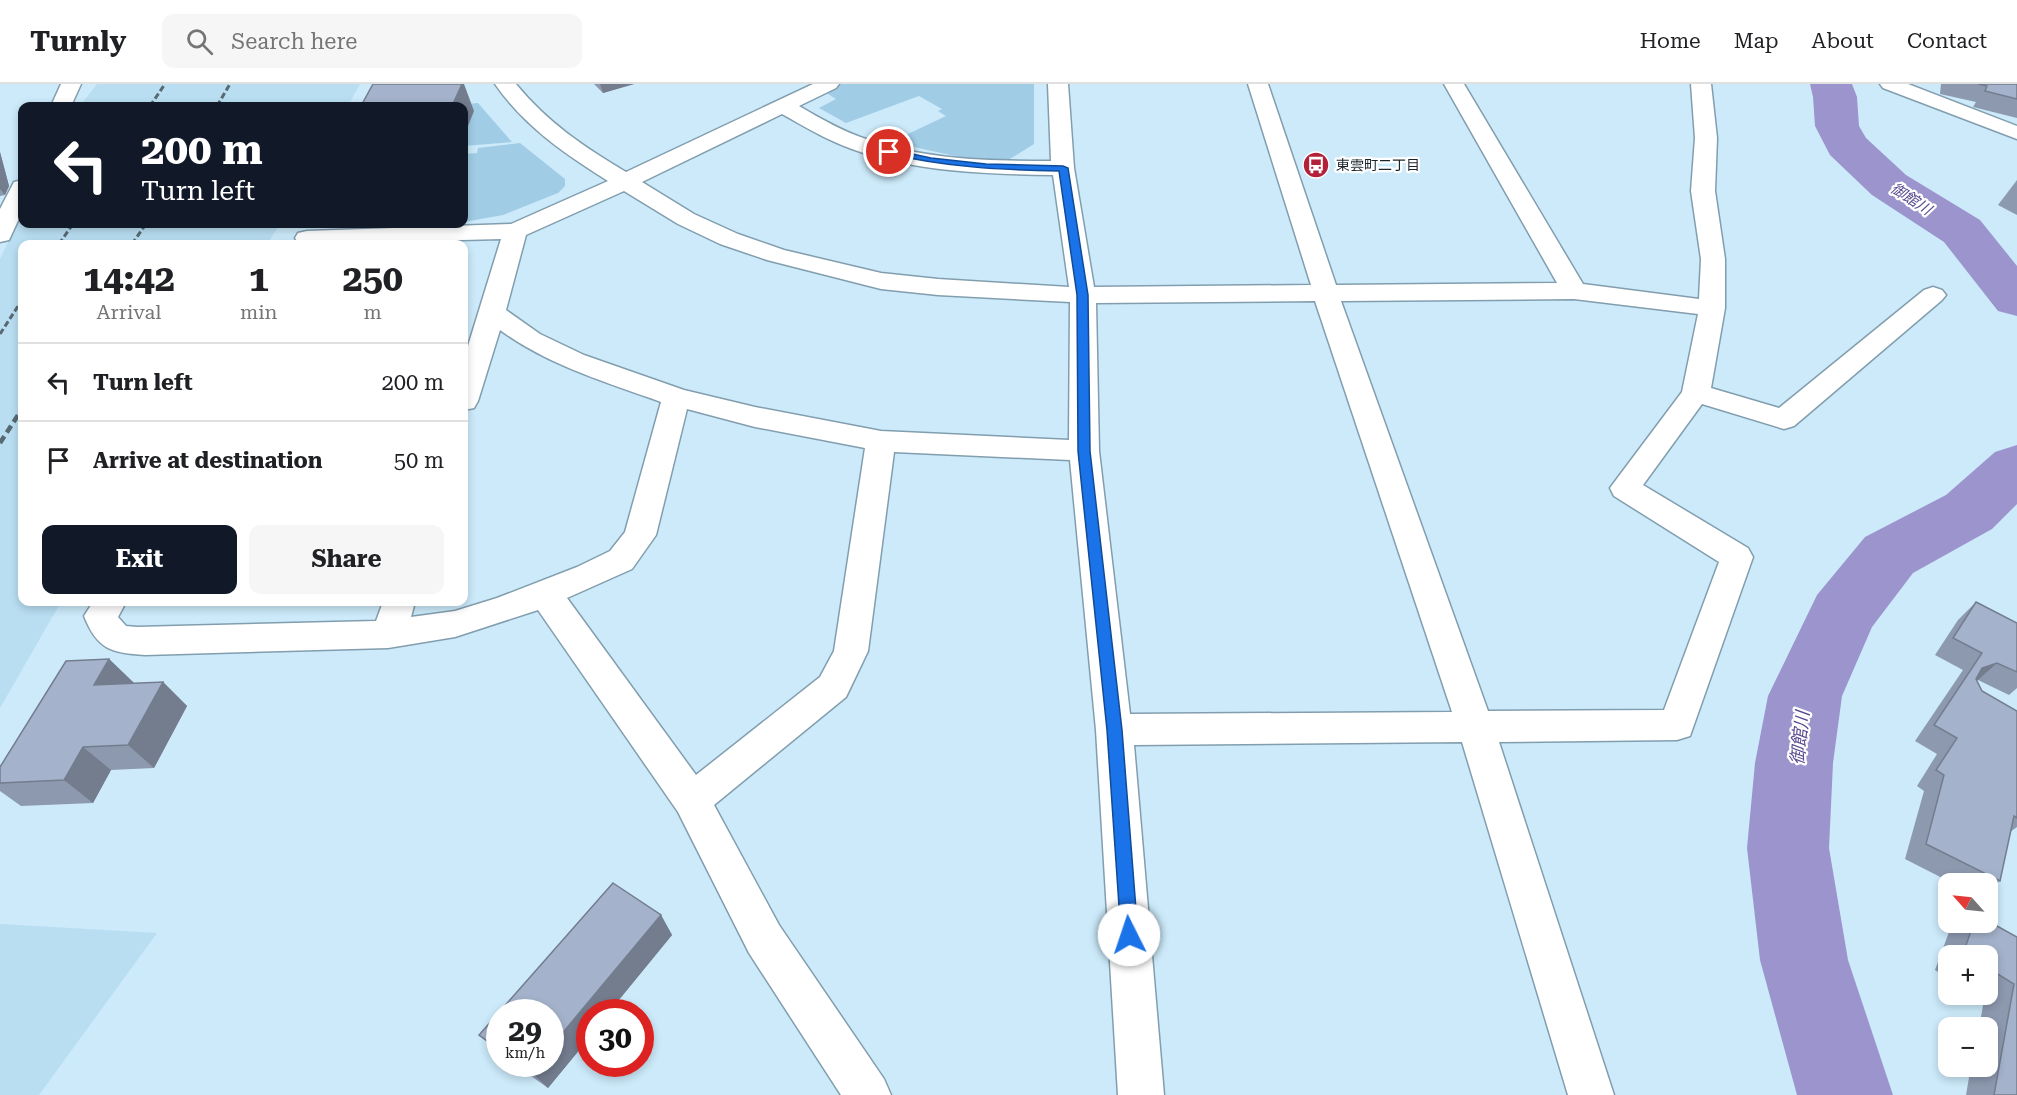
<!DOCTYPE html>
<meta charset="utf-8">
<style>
:root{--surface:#fff;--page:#f6f6f6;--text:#202124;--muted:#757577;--line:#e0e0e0;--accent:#111827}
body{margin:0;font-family:"Roboto Serif","Noto Sans JP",serif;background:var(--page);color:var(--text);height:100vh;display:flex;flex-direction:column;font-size:22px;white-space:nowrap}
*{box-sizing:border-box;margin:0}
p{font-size:20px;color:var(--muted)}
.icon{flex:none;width:33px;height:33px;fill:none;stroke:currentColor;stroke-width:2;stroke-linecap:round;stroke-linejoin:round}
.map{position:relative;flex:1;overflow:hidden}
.details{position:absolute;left:18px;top:156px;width:450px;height:366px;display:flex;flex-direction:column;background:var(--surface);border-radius:12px;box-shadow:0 3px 9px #0003}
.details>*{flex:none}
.top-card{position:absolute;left:18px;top:18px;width:450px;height:126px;border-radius:12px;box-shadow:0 3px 9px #0003;background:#111827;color:#fff;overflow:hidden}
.needle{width:39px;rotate:297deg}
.controls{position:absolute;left:1938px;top:789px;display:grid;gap:12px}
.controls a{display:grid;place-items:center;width:60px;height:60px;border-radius:12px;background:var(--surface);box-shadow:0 3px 9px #0003;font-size:30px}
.speed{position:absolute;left:486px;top:915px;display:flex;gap:12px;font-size:30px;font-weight:700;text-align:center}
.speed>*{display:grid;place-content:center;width:78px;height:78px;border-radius:50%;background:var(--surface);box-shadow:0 3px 9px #0003;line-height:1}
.speed small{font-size:15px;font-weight:400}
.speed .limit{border:9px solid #d22;background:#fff;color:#111}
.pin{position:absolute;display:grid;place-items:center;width:51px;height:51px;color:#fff;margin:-26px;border:3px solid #fff;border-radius:50%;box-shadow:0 2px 6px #0007}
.me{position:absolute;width:66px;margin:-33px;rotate:356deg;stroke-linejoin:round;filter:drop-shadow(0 0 4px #0008)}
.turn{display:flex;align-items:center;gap:21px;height:126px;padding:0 24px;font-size:27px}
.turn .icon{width:78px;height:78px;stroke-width:2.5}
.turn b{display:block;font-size:42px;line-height:51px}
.eta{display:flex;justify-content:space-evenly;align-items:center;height:102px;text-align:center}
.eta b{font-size:36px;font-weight:700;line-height:42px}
.primary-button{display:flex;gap:12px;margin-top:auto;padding:12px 24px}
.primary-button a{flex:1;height:69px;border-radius:12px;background:var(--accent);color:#fff;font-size:24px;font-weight:700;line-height:69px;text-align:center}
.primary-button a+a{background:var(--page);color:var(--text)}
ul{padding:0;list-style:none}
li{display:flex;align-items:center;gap:18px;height:78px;padding:0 24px;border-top:2px solid var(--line)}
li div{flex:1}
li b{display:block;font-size:22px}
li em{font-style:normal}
header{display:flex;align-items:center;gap:36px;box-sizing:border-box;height:84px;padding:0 30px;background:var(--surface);border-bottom:2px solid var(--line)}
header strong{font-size:28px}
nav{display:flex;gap:33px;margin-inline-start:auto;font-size:21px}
.search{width:420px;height:54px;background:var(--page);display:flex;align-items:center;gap:15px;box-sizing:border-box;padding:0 21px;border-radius:12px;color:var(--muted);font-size:22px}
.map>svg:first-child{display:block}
.built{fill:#b9def2}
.green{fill:#a0cce5}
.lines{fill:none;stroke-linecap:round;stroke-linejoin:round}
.river{fill:#9c94cd;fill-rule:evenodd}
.minor-casing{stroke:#829eae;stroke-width:3}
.minor{fill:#fff;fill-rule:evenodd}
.rail-far1{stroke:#576972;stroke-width:3;stroke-dasharray:6 3;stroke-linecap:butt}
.rail{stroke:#576972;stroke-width:4.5;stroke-dasharray:8 4.5;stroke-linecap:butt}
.wall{fill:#8d99af}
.shaded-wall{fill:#737d8e}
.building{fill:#a4b2cb;stroke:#737d8e;stroke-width:1.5}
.route{fill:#1a73e8;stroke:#114b97;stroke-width:1.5}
.labels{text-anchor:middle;stroke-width:4.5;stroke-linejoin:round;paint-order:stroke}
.far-poi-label{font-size:14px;fill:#1a252b;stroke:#fff;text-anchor:start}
.far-water-label{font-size:15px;font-style:italic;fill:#594b91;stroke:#fff}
.water-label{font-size:18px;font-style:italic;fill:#594b91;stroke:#fff}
</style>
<header>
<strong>Turnly</strong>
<div class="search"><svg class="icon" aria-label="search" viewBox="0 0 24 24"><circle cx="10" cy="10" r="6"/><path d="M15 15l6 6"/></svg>Search here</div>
<nav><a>Home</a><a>Map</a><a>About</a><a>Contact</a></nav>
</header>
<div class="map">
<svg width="2017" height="1011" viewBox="0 0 2017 1011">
<rect width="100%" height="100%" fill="#cceafa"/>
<g class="built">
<polygon points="97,0 360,0 348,22 80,22"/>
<polygon points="22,128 22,140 280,140 267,160 22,160 22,518 61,518 0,624 0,175"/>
<polygon points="0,840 157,849 39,1011 0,1011"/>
</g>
<g class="green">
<polygon points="836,0 1034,0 1034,60 1005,78 964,74 891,58 946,32 938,27 942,25 919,12 846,39 819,24 836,15 822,6"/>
<polygon points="478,19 512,58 464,62 464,54 472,28 468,20"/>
<polygon points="520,59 565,95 565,102 558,109 503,131 464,138 464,70 477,69 478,64"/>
</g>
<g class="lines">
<g class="river">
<polygon points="1810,0 1852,0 1857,13 1859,42 1866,54 1906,91 1980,136 2017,182 2017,232 1998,227 1944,158 1872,111 1830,71 1815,42 1813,13"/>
<polygon points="2017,361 2017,420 1992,445 1913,489 1872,543 1842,612 1833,679 1829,764 1848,876 1893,1011 1797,1011 1760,876 1747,764 1755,679 1768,612 1817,511 1865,453 1946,411 1995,368"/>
</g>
<defs>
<g id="minor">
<polygon points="61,0 81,0 71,22 51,22"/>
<path d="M495,0h21c31,38 68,63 110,88l187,-88h26l-3,4 -37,18c22,13 45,26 70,34 58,20 122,21 182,21l-3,-77h20l6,84 20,119 217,-2 -63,-201h20l68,201 221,-2 -113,-199h20l119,200 116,15 2,-40 -10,-68 4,-53 -4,-54h20l6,54 -2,53 10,68v49l-14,80 68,20 145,-118 9,-3 9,3 4,5 -4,5 -148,126 -10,3 -82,-25 -59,81 105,63 5,9 -63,179 -13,4 -178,2 115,353h-46l-106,-353 -328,3 30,350h-46l-22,-365 -26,-270 -176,-8 -26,199 -22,46 -132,108 65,120 105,154 7,16h-50l-92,-142 -71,-141 -140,-202 -83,27 -67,11 -243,7c-34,-2 -48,-6 -61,-39l9,-14h33l-8,15 8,9 11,1 239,-6 7,-19h32l-4,15 44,-6 42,-13 80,-31 33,-16 15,-19 36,-130c-56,-20 -113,-37 -161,-72l-22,71 -4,7 -10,2v-51l37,-120 -197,5 -6,-1 -3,-5 3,-5 9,-2 204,-7 97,-43c-43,-27 -84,-55 -113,-97zM782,30c23,13 45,26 70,35 64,23 134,25 201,26l16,112 -131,-8 -57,-6 -97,-23 -46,-16 -44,-20 -52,-32zM624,107l54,33 42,20 47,16 114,29 57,6 132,7 -1,138 -188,-9 -126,-24 -71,-17 -100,-35 -44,-21 -34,-24 20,-75zM1574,215l124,15 -16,78 -72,96 4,8 105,66 -55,148 -176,1 -147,-410zM1315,217l137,411 -322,2 -31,-263 -3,-148zM687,325l68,18 110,21 -31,203 -14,26 -124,98 -129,-177 65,-29 24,-34z"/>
<polygon points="1880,0 1908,0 2017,42 2017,55 1883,4"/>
<polygon points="22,96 22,128 9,156 0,158 0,125 14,98"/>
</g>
</defs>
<use href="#minor" class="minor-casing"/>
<use href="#minor" class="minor"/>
<g class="rail-far1">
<polyline points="150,22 165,0"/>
<polyline points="217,22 230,0"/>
<polyline points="59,160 73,140"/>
<polyline points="132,160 146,140"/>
<polyline points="0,250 22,216"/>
</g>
<polyline class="rail" points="0,359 22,325"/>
</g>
<g class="wall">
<polygon points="594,0 634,0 603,9"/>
<polygon points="1941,0 2017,0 2017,34 1973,23 1976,18 1940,10"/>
<polygon points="0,68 9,102 5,111 0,112"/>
<polygon points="2017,96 2017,131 1998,121"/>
<polygon points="325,140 389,140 388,141 328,144"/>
<polygon points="1976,518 2017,539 2017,604 2009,611 1978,596 1977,596 1982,607 2017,627 2017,743 2010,748 2000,797 1988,805 1988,800 1954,800 1905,775 1924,707 1917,702 1937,670 1915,657 1963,586 1935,571 1958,536"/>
<polygon points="109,575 134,599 163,598 187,622 154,684 111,686 93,719 21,722 0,707 0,683"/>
<polygon points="613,799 661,831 672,851 609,928 590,928 590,953 548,1004 514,980 550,980 550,928 500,928 500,969 479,951"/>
<polygon points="1964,838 1988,838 2017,853 2017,1011 1966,1011 1971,982 1988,982 1988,944 1979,944 1984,916 1975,910 1988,910 1988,872 1948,872 1948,895 1935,886 1949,848"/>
</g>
<g class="shaded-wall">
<polygon points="462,0 464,0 474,27 464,52 464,22 452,22"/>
<polygon points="600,0 634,0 603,9"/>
<polygon points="0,68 9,102 5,111 0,105"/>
<polygon points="109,575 134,599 94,601"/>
<polygon points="1997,579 1978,596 1963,601 1982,584"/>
<polygon points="163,598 187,622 154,684 128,661"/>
<polygon points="83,663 111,686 93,719 64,696"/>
<polygon points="661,831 672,851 609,928 590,928 590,953 548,1004 531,988 538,980 550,980 550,964"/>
</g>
<g class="building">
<polygon points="373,0 462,0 452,22 361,22"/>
<polygon points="1978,0 2017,0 2017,15 1985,7 1987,2"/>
<polygon points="1976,518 2017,539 2017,588 1997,579 1982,584 1976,595 1982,607 2017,627 2017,734 2014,732 2000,797 1926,760 1944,691 1936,686 1957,654 1934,641 1982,569 1953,554"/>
<polygon points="109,575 94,601 163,598 128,661 83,663 64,696 0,699 0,683 66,577"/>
<polygon points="613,799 661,831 550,964 550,928 500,928 500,966 479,951"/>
<polygon points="1988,837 2017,853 2017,1011 1994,1011 2014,900 1988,884 1988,872 1965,872 1963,870 1974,838 1988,838"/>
<polygon points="519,980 538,980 531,988"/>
</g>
<path class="route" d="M889,65l42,9 55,6 77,2 5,2 20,127 2,156 32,279 16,205 -3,6 -6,3 -6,-3 -2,-6 -14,-205 -29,-279 -1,-156 -18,-124c-59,-1 -115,-4 -173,-18l-2,-1z"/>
<defs>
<symbol id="bus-disc" viewBox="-11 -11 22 22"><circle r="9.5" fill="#b32039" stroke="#fff"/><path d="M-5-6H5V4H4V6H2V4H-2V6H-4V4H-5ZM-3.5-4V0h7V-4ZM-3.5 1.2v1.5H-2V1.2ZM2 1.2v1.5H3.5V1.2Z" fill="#fff"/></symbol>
</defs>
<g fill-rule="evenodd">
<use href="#bus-disc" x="1301" y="66" width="30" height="30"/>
</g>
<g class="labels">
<g class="far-poi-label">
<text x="1336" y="86">東雲町二丁目</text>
</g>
<g class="far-water-label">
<text transform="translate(1911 115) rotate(33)" y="5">御館川</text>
</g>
<g class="water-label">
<text transform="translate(1800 654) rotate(-84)" y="6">御館川</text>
</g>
</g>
</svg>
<div class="controls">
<a><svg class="needle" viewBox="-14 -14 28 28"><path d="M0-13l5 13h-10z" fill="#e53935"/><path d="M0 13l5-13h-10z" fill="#757577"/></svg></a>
<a>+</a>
<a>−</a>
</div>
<div class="speed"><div>29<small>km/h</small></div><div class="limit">30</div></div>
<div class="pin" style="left:889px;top:68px;background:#d93025"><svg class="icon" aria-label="arrive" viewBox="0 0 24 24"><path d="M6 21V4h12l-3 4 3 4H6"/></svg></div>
<svg class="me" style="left:1129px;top:851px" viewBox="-20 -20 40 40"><circle r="19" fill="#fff"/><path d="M0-13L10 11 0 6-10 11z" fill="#1a73e8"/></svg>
<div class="top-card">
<div class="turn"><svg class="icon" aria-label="left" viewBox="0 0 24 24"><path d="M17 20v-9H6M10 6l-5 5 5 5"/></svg><div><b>200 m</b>Turn left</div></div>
</div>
<section class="details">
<div class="eta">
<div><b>14:42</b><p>Arrival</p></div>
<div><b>1</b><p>min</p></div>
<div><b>250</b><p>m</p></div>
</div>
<ul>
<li><svg class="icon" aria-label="left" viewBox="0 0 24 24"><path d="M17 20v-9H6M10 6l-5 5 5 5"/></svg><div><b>Turn left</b></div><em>200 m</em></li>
<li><svg class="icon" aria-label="arrive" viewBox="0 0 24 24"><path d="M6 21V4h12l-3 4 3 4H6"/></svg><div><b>Arrive at destination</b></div><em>50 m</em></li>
</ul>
<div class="primary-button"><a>Exit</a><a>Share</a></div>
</section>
</div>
